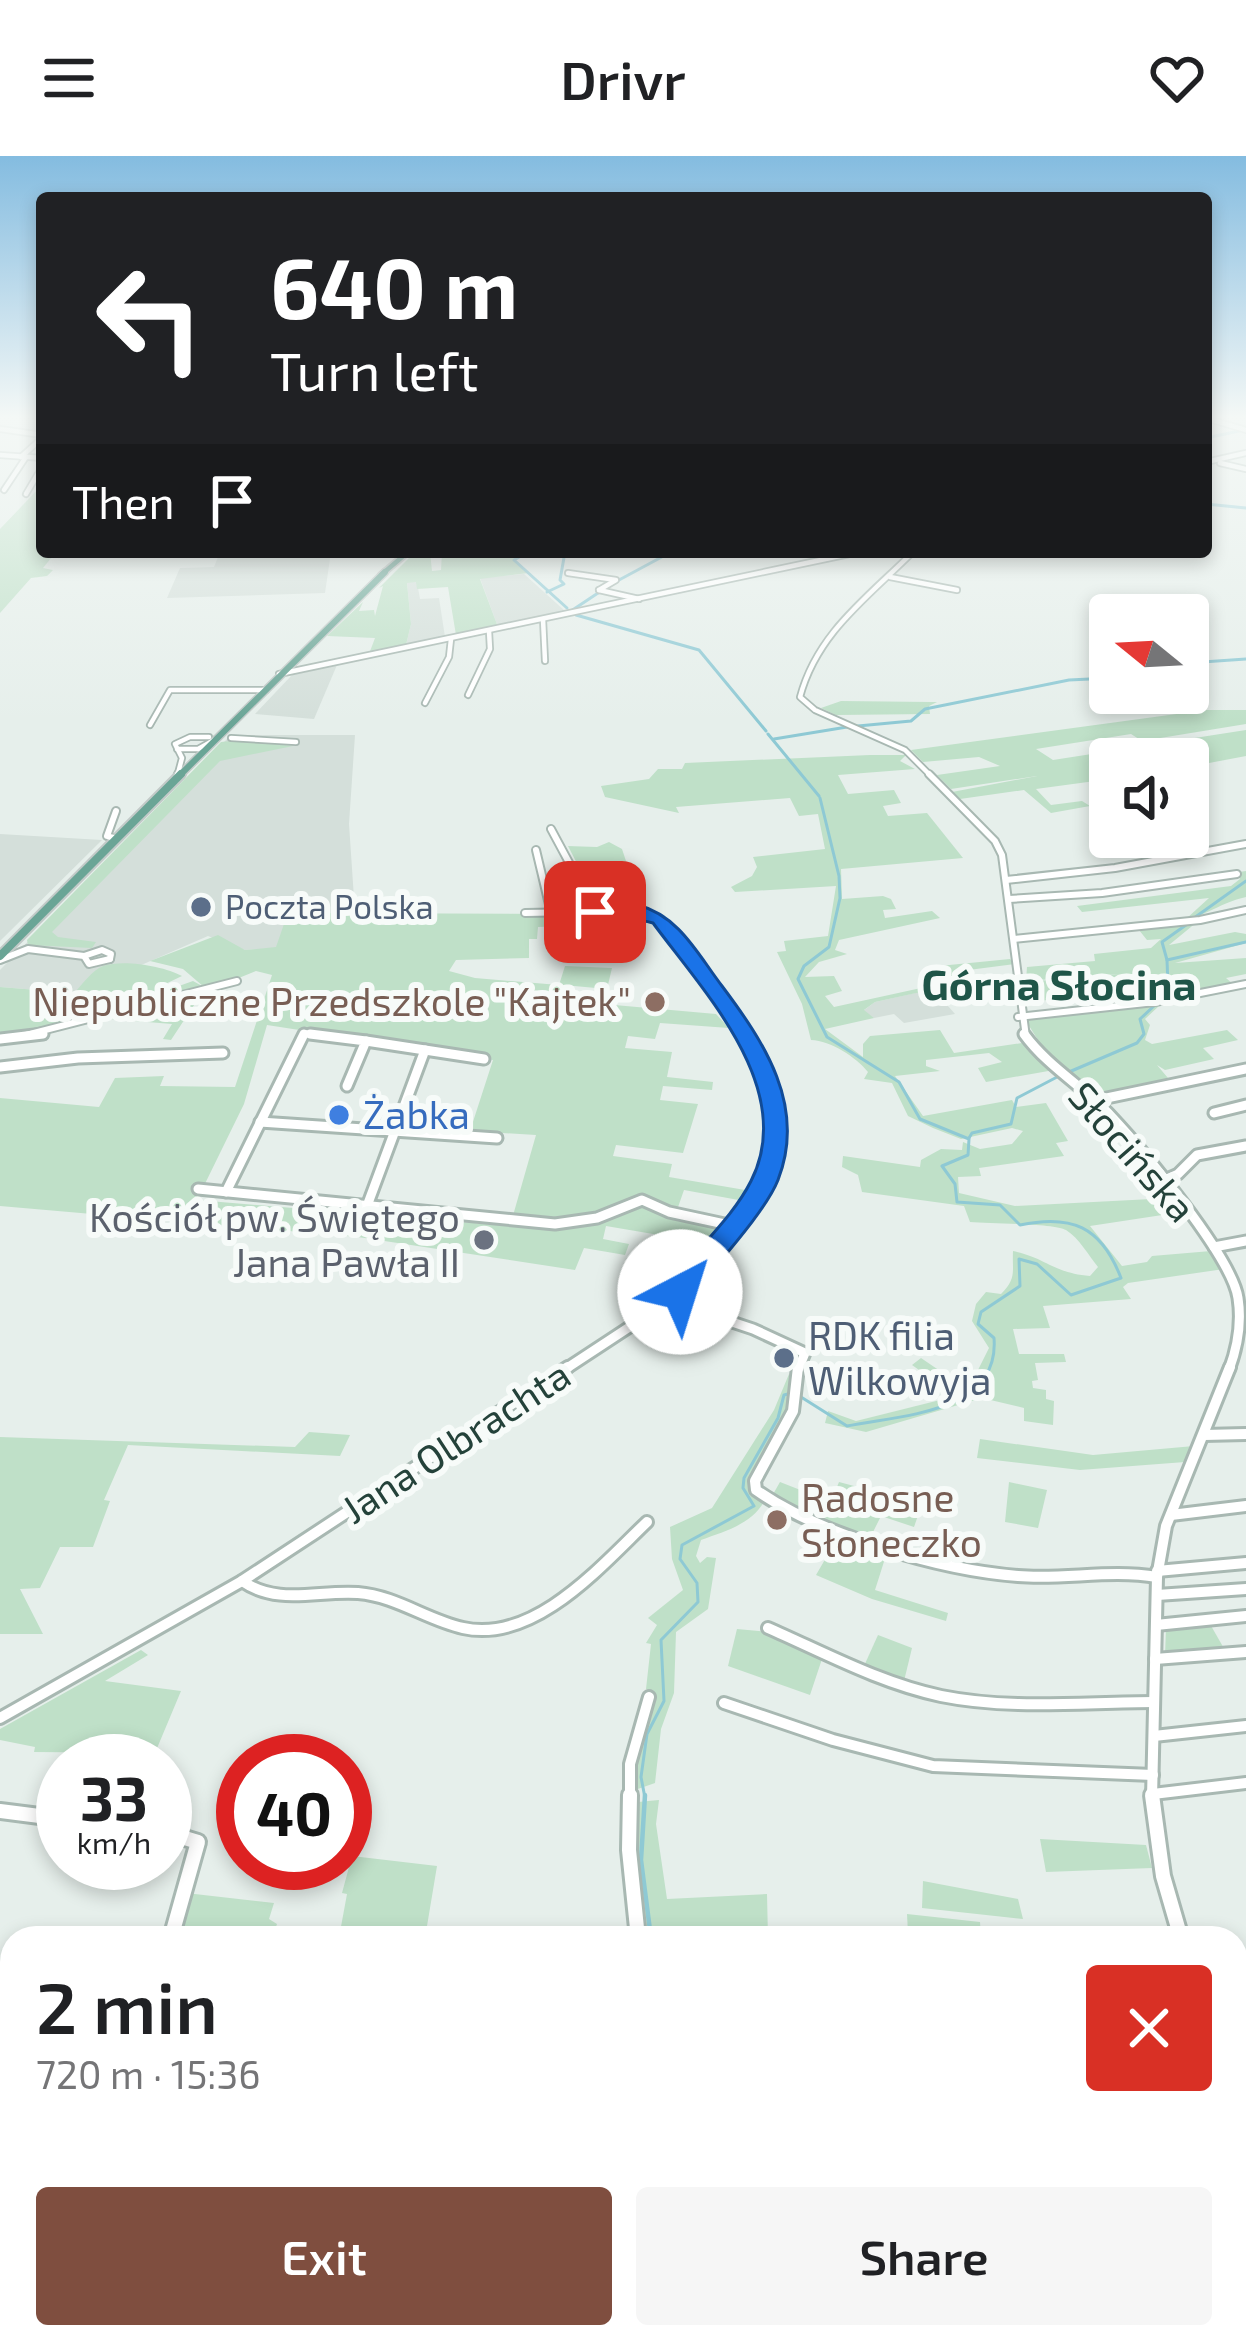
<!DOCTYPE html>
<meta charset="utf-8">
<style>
:root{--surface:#fff;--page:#f6f6f6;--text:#202124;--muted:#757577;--accent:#7f4e3f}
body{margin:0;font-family:"Exo 2",sans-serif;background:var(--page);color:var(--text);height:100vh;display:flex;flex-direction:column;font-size:45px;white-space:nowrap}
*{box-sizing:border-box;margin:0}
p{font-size:39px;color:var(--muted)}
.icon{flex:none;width:66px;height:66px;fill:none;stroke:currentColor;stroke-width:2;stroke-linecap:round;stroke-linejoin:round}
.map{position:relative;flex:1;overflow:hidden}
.drawer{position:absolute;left:0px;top:1770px;width:1248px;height:423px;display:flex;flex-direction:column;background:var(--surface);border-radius:36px 36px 0 0;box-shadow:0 6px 18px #0003}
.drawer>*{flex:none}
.hud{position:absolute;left:36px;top:36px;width:1176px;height:366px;border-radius:12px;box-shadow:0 6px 18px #0003;background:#202124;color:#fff;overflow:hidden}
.needle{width:78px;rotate:288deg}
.controls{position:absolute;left:1089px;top:438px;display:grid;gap:24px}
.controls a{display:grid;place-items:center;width:120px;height:120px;border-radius:12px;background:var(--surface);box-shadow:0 6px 18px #0003;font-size:60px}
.speed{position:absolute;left:36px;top:1578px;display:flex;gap:24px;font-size:60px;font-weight:700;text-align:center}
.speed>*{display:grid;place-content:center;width:156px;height:156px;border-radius:50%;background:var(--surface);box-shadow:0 6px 18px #0003;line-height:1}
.speed small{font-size:30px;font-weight:400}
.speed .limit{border:18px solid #d22;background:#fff;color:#111}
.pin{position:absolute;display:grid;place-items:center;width:102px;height:102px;color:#fff;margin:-51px;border-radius:24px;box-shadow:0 6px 18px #0006}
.me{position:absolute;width:132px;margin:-66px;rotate:40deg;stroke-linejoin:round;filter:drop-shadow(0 0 9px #0008)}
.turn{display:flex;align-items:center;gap:42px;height:252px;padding:0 36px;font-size:54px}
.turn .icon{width:156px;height:156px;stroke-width:2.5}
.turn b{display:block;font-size:84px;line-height:102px}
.then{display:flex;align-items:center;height:114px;padding:0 36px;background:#0003;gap:24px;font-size:45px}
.round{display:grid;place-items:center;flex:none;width:126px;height:126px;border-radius:12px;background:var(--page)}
.headline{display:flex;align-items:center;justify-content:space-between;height:204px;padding:0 36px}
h1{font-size:72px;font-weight:600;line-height:90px}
.primary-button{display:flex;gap:24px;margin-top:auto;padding:24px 36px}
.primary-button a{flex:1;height:138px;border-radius:12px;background:var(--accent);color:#fff;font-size:48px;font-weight:600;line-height:138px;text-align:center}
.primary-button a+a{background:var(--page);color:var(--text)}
header{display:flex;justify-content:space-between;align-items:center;height:156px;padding:0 36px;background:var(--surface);font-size:54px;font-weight:600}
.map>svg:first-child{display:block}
.built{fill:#d4dfda}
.green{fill:#bfe0c8;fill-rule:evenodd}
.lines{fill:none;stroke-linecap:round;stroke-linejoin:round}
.stream-far1{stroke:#8ec9d4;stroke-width:3}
.stream{stroke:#8ec9d4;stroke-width:4.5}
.minor-far4-casing{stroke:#a8b8b2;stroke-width:8}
.minor-far3-casing{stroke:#a8b8b2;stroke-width:10}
.minor-far2-casing{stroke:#a8b8b2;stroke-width:15}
.minor-far1-casing{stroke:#a8b8b2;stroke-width:16}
.minor-casing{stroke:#a8b8b2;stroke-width:20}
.major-far2-casing{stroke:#c2cac8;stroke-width:8}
.major-far1-casing{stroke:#c2cac8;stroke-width:9}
.major-casing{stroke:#c2cac8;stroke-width:12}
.minor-far4{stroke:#fff;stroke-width:4.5}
.minor-far3{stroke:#fff;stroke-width:6}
.minor-far2{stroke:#fff;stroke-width:9}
.minor-far1{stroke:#fff;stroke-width:10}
.minor{stroke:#fff;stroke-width:14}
.major-far2{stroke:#6aa596;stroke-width:4.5}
.major-far1{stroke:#6aa596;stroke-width:6}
.major{stroke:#6aa596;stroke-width:8}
.route{fill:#1a73e8;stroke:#114b97;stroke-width:3}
.service-dot{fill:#5c6f8a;stroke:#f7fbf9;stroke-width:4.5}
.education-dot{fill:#8d6e63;stroke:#f7fbf9;stroke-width:4.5}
.shop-dot{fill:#3f7fe0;stroke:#f7fbf9;stroke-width:4.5}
.worship-dot{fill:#6b7280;stroke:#f7fbf9;stroke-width:4.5}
.labels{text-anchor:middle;stroke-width:12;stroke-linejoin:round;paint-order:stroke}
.far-service-label{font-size:33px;fill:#4e5e75;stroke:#f7fbf9;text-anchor:start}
.education-label{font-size:39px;fill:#785e54;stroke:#f7fbf9;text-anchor:end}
.shop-label{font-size:39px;fill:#366cbe;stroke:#f7fbf9;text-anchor:start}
.street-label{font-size:39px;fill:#24423a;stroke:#f7fbf9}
.worship-label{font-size:39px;fill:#5b616d;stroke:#f7fbf9;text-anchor:end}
.service-label{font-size:39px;fill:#4e5e75;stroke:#f7fbf9;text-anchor:start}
.neighbourhood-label{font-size:42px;font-weight:bold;fill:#1f5548;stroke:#f7fbf9}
</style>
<header><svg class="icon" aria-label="menu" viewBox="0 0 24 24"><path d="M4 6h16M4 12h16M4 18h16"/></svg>Drivr<svg class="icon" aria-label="heart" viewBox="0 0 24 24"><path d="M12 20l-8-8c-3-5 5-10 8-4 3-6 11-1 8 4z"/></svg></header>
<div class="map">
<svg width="1246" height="2191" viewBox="0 0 1246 2191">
<rect width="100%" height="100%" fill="#e6efeb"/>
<g class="built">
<polygon points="220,396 331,396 325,437 167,442 180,412 214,411"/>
<polygon points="524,418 565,455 498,471 480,422"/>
<polygon points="407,426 417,426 420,443 439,442 445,481 406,489 411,468"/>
<polygon points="337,509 314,563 255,558 292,519"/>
<polygon points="231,579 355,579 349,668 355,757 316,757 277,792 245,794 208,780 139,810 118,808 74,837 0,831 0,814"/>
<polygon points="0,678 102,684 0,785"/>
<polygon points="933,833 955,858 904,867 894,858 874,862 863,855 875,846"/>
</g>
<g class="green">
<polygon points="42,329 42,396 56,396 43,412 53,414 47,420 31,422 0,457 0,373"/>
<polygon points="415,396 430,396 432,415 441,414 442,396 527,396 515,404 528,417 480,423 498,471 456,479 448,431 417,433 416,426 407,427 411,468 406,489 369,498 375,482 327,480 363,446 359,455 374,454 375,460 383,430 379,432"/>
<polygon points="841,545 931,546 937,546 929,550 930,558 836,559 821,552"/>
<polygon points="1206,554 1246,554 1246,568 1142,585 1131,578 1036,593 1053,604 1246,574 1246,600 1188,611 1188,603 1110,603 1110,623 1036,633 1051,649 1082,645 1090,650 1051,657 1024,634 960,643 952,636 1037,620 951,633 937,619 1000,610 979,601 923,606 911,594"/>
<polygon points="239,584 293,590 220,605 52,776 58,781 96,786 92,792 28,789 27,784 221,586"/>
<path d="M870,599h36l-6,6 15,8 -77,6 10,19 46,-4 7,13 -18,3 5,10 39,-3 36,45 -122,11 1,30 41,-3 8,3 5,10 -13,1 2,8 47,-7 8,7 -101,22 -4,10 12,4 -28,8 -14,15 29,-1 8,15 -17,5 9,11 87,-19 8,-4 -6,-7 11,-2 -5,-8 81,-8 5,5 -62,8 4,5 -4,8 -78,17 -11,8 10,8 -49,11 38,28v-13l7,-8 70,-6 14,23 68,-10 32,27 -68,12 -8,-14 24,-6 -13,-9 -63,7v6l14,5 -45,5 28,40 89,-16 4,7 30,-4 22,38 -12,2 8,13 -85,12 2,8 -23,1 1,16 56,13 156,-8 11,14 -92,14 32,40 25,-4 5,-6 59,-5 13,18 -96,14 -5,4 8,12 -88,7 7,22 -37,1 6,25h45l2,8 -31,1 3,17 -6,1 1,7 13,2v9l8,2 -1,24 -29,-4v-13l-42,-10 -116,34 -41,-9 3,-12 28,10 100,-25 -44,-31 9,-7 47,32 21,-42 -17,-27 4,-17 10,-12 15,2c16,-16 11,-22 12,-43 34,7 40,22 77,25l8,-9c-9,-11 -19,-29 -32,-37 -11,-7 -76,-6 -96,-8l-6,-16 -102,-14 -4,-17 -16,-8 1,-11 77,11 1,-7 20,-11 21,1 1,-8 17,7 32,-5 11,-13 -11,-3 -51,11 -28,-11 -25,-12 -16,-33 -28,-4 4,-7c-12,-15 -37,-31 -57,-32l-9,-36 -25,-52 9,-1 -2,-10 44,-5 8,-50 -101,6 -4,-5 21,-11 5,-9 -4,-10 72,-8 -7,-35 -19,2 -9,-18 -114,9 3,6 -74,-16 -4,-11 48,-7 9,-10h24l3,-6z"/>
<polygon points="609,686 622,693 628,711 637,717 585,723 568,690 597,691"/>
<path d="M1246,715v26c-27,6 -37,18 -60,22l23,-21 -127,14 -5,-6 154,-20 9,-7 -1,-7z"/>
<path d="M316,757l248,1v12l-26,1 -1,12h-8v19l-73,2 -7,11 26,7 84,7 6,-19 47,2 -5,21 -44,-4 -5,15 158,14 13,14 -69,-5 -5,16 -27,-3 -3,12 47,4 -5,25 46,5 -1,8 -49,-4 -3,14 38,4 -15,49 -67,-8 -3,11 59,8 -3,13 82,14 -7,10 -60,-11 -7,20 51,11 -16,23 -106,-18 -3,13 26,5 -4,11 -41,-7 -9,22 -217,-33 -358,-31v-108l99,9 16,-29 49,-2 -4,10 75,1 37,-112 -16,-4 -54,22 -31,47 -8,-1 9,-15 -74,-6 -98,19v-50l74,6c9,-9 18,-23 29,-27 20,-7 61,0 79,10l-23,11 3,5 31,-11 11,6 -21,-18 -33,-8 68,-26 27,15 31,-3 8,-23zM267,869l226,35 -23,71 66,4 -26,91 -313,-26 47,-96z"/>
<polygon points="1197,766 1169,789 1235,776 1246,778 1246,787 1175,807 1246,802 1246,818 1226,822 1233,828 1130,849 1120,837 1157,834 1150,824 1089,829 1095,840 1025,846 1026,826 1119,818 1026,825 1027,811 1095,805 1094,798 1151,792 1161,783 1147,784 1135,769"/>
<polygon points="1152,848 1160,849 1145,863 1150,869 1145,884 1152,888 1227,874 1238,884 1203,892 1214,903 1165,914 1157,909 1173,928 1101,942 1047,898 1024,862"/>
<path d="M789,1218c13,45 -37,72 -38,113l13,15c-14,23 -39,29 -63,38l-5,16 4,7 7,-6 9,1 -8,51 -32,23 -2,61 -13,36 -6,54 -20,7v-40l19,-59 -8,-2 5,-45 -5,-1 11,-18 -9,-7 35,-28 -11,-31 -2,-32 42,-19 62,-98z"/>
<polygon points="309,1276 350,1279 340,1300 128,1289 104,1344 110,1345 93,1391 60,1391 40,1432 20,1433 43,1478 0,1478 0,1281 295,1291"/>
<polygon points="980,1283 1093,1299 1194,1290 1185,1306 1080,1314 977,1302"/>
<polygon points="780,1326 831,1346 839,1326 922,1348 914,1371 881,1360 871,1380 803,1358 772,1340"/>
<polygon points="1009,1326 1047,1334 1038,1372 1005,1366"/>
<polygon points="841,1376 888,1393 875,1434 948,1457 946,1465 872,1443 816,1419"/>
<polygon points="1210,1468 1226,1496 1165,1500 1166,1472"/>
<polygon points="737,1473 768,1476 823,1500 810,1539 728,1510"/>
<polygon points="878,1479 912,1492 904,1525 864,1510"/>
<polygon points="141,1494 148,1499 105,1525 181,1535 155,1597 34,1596 35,1591 0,1584 0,1573"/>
<polygon points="659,1644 656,1668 667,1743 767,1738 768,1782 642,1782 635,1692 638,1646"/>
<polygon points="1040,1683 1146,1689 1152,1712 1046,1716"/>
<polygon points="352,1700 437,1710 425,1782 340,1776 347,1738 342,1737"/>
<polygon points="923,1725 1018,1743 1023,1763 922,1752"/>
<polygon points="186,1737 274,1747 269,1763 277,1768 272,1782 176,1782"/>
<polygon points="907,1758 980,1766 981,1782 913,1782 908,1777"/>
<polygon points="1246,1802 1246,1954 1236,1921 1236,1804"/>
<polygon points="417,2181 544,2181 546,2191 385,2191"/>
<polygon points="776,2181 963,2181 924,2191 779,2191"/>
</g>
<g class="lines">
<g class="stream-far1">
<polyline points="1206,282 1244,274"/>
<polyline points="1206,348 1246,352"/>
<polyline points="528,396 514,404 567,452"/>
<polyline points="619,424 671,396"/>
<polyline points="547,436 564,428 560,424 565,396"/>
<polyline points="571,455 601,435"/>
<polyline points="576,459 699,494 766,575"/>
<polyline points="1188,507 1246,503"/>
<polyline points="858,570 911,565 925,553 1069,524 1110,522"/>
<polyline points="768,578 819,640"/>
<polyline points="774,583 847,571"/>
<polyline points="1194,762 1246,725"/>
<polyline points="1167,804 1162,786 1186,769"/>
<polyline points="1163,840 1168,830 1167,804 1246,786"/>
<polyline points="1069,916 1137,887 1144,878 1140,863 1155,849"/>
<polyline points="969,982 972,977 1011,968 1017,942 1059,920"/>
<path d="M801,1241l46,29c53,-11 153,-12 147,-88l-16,-14 3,-12 39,-26 -1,-27 18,5 34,31 50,-17c-20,-52 -50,-64 -101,-53l-20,-20 -43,-3 -2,-18 -13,-18 26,-11 1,-16 -49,-20 -21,-37 -72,-45 -29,-58 6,-13 25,-19 11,-49 -1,-22 -19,-78"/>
<polyline points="645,1642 641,1621 647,1578 664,1545 661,1484 698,1446 697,1427 680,1403 682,1389 754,1350 743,1332 744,1322 778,1262 784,1239 792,1237"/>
</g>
<g class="stream">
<polyline points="645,1639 641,1704 651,1782"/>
<polyline points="792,2181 796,2191"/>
</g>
<defs>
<g id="minor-far4">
<polyline points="1206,262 1246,274"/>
<polyline points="0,273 42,279"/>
<polyline points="0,299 42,302"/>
<polyline points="21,301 42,282"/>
<polyline points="1206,306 1246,297"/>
<polyline points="1220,307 1246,313"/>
<polyline points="4,334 26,301"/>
<polyline points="26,338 42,311"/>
<path d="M913,396c-46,46 -96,81 -113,145l15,13 90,40 27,27"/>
<polyline points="568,417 616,424 599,434"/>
<polyline points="890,421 957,434"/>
<polyline points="599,434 639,443"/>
<polyline points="543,463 545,505"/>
<polyline points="279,518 859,396"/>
<polyline points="468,539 490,493 489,475"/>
<polyline points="425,547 449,501 451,483"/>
<polyline points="150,569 170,534 266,534"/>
<polyline points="231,582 296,586"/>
<polyline points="177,593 198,593 216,583"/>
<polyline points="177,621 182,602 175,588 190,581 209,581"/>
</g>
<g id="minor-far3">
<polyline points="929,618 995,685 1002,699 1026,881"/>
<polyline points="176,624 178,618"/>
<polyline points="116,655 107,680 117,683"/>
<polyline points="551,673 580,727 661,763 748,881"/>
<polyline points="536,694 551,757"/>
<polyline points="1006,724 1115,712 1246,688"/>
<polyline points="1009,743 1102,737 1237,718"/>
<polyline points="525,757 633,755"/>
<polyline points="1014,783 1200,764 1246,754"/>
<polyline points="84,800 102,794 111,798 110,803"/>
<polyline points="0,804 28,793 84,800 89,808 110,803"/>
<polyline points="1018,861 1155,846 1246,828"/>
<polyline points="18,881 237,825"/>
<polyline points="302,881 304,877 334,881"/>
</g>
<g id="minor-far2">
<polyline points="310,878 366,885 347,930"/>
<path d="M1024,878c24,33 60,53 87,82 31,33 121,141 127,182 4,26 0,48 -9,72"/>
<polyline points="0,883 43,878"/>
<polyline points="366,885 425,894 367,1050"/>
<polyline points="425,894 484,903"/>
<polyline points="0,911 78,902 223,897"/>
<polyline points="1097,944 1246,913"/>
<polyline points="1214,957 1246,949"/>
<polyline points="260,966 497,982"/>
<polyline points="1162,1025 1178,1018 1197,999 1246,990"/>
<polyline points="198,1033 555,1068 597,1062 642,1044 669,1056 734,1070"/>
<polyline points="226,1036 304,878"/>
<polyline points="1214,1091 1246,1085"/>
<polyline points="669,1145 753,1173 805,1197 798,1214"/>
<polyline points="564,1214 669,1145 691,1125 764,1026 775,984 767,915 746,878"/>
</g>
<g id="minor-far1">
<path d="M798,1211l-5,44 -38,70 1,9c64,45 184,80 262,86 47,4 92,-7 139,1"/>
<polyline points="1204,1279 1246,1278"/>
<polyline points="1171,1359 1246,1350"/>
<polyline points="1157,1415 1246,1407"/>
<path d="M242,1425c36,25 76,9 116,12 38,3 69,27 105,35 71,16 138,-62 184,-106"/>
<polyline points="1157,1439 1246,1433"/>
<polyline points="1156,1469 1246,1460"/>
<path d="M768,1472c57,25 112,55 173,68 69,14 142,6 213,6"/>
<polyline points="1155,1503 1246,1496"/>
<polyline points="724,1547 833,1584 933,1610 1153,1619"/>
<polyline points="0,1562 242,1425 568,1211"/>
<polyline points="1154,1580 1246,1570"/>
<polyline points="1153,1638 1246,1627"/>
<polyline points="630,1642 630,1608 649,1541"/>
<polyline points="1152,1642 1157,1421 1166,1370 1230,1211"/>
</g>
<g id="minor">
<polyline points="630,1639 629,1694 638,1782"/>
<polyline points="1152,1639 1163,1720 1181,1782"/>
<polyline points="0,1655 63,1663"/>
<polyline points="165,1676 198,1686 171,1782"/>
<polyline points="1236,1961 1246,1994"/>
<polyline points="771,2181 774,2191"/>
</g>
<polyline id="major-far2" points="381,419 408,396"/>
<polyline id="major-far1" points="178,621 385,416"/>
<polyline id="major" points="0,800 181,618"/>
</defs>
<use href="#minor-far4" class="minor-far4-casing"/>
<use href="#minor-far3" class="minor-far3-casing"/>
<use href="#minor-far2" class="minor-far2-casing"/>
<use href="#minor-far1" class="minor-far1-casing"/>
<use href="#minor" class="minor-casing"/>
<use href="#major-far2" class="major-far2-casing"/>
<use href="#major-far1" class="major-far1-casing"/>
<use href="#major" class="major-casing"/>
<use href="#minor-far4" class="minor-far4"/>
<use href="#minor-far3" class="minor-far3"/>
<use href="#minor-far2" class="minor-far2"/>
<use href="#minor-far1" class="minor-far1"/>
<use href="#minor" class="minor"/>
<use href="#major-far2" class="major-far2"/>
<use href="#major-far1" class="major-far1"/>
<use href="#major" class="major"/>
</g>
<linearGradient id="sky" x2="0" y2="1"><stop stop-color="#84bce0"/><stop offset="0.46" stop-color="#f4f8f6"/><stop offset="1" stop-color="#f4f8f6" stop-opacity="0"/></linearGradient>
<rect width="1246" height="567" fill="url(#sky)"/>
<path class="route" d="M638,749c41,11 59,48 84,81 42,56 85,120 56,194 -13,33 -65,88 -89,119l-9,3 -15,-10c25,-38 66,-71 86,-111 47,-92 -48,-190 -98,-258 -22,-7 -51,1 -69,-11l11,-6z"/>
<g class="service-dot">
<circle cx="201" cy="751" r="12"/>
<circle cx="784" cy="1202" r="12"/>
</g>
<g class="education-dot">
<circle cx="655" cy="846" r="12"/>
<circle cx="777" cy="1364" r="12"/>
</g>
<circle class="shop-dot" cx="339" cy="959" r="12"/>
<circle class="worship-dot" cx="484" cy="1084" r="12"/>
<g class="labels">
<g class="far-service-label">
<text x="225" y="763">Poczta Polska</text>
</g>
<g class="education-label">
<text x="631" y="860">Niepubliczne Przedszkole "Kajtek"</text>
<text x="801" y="1356" text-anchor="start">Radosne<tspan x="801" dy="45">Słoneczko</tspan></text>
</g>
<g class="shop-label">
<text x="363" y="973">Żabka</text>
</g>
<g class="street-label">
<text transform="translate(1132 996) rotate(49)" y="14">Słocińska</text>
<text transform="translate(456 1286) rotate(-33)" y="14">Jana Olbrachta</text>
</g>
<g class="worship-label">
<text x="460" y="1076">Kościół pw. Świętego<tspan x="460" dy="45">Jana Pawła II</tspan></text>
</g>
<g class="service-label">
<text x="808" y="1194">RDK filia<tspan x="808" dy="45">Wilkowyja</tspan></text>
</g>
<g class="neighbourhood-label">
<text x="1059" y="844">Górna Słocina</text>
</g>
</g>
</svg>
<div class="controls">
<a><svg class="needle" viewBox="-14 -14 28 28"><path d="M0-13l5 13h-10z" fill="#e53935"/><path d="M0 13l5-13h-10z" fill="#757577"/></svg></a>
<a><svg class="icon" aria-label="sound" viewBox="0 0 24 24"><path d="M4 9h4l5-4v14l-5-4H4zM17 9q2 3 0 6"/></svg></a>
</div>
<div class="speed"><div>33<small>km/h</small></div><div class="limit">40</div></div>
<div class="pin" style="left:595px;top:756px;background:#d93025"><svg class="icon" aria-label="arrive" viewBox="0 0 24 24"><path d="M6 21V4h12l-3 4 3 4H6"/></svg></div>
<svg class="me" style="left:680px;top:1136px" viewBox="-20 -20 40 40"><circle r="19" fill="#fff"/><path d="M0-13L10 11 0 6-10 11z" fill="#1a73e8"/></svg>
<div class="hud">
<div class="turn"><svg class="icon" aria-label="left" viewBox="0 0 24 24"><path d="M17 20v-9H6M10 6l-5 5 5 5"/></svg><div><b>640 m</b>Turn left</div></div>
<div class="then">Then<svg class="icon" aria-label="arrive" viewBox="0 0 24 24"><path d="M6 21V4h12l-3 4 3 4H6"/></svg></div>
</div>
<section class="drawer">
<div class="headline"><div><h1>2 min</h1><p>720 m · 15:36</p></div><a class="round" style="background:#d93025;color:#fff"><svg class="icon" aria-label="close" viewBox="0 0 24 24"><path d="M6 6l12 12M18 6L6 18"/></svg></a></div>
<div class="primary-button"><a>Exit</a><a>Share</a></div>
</section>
</div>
